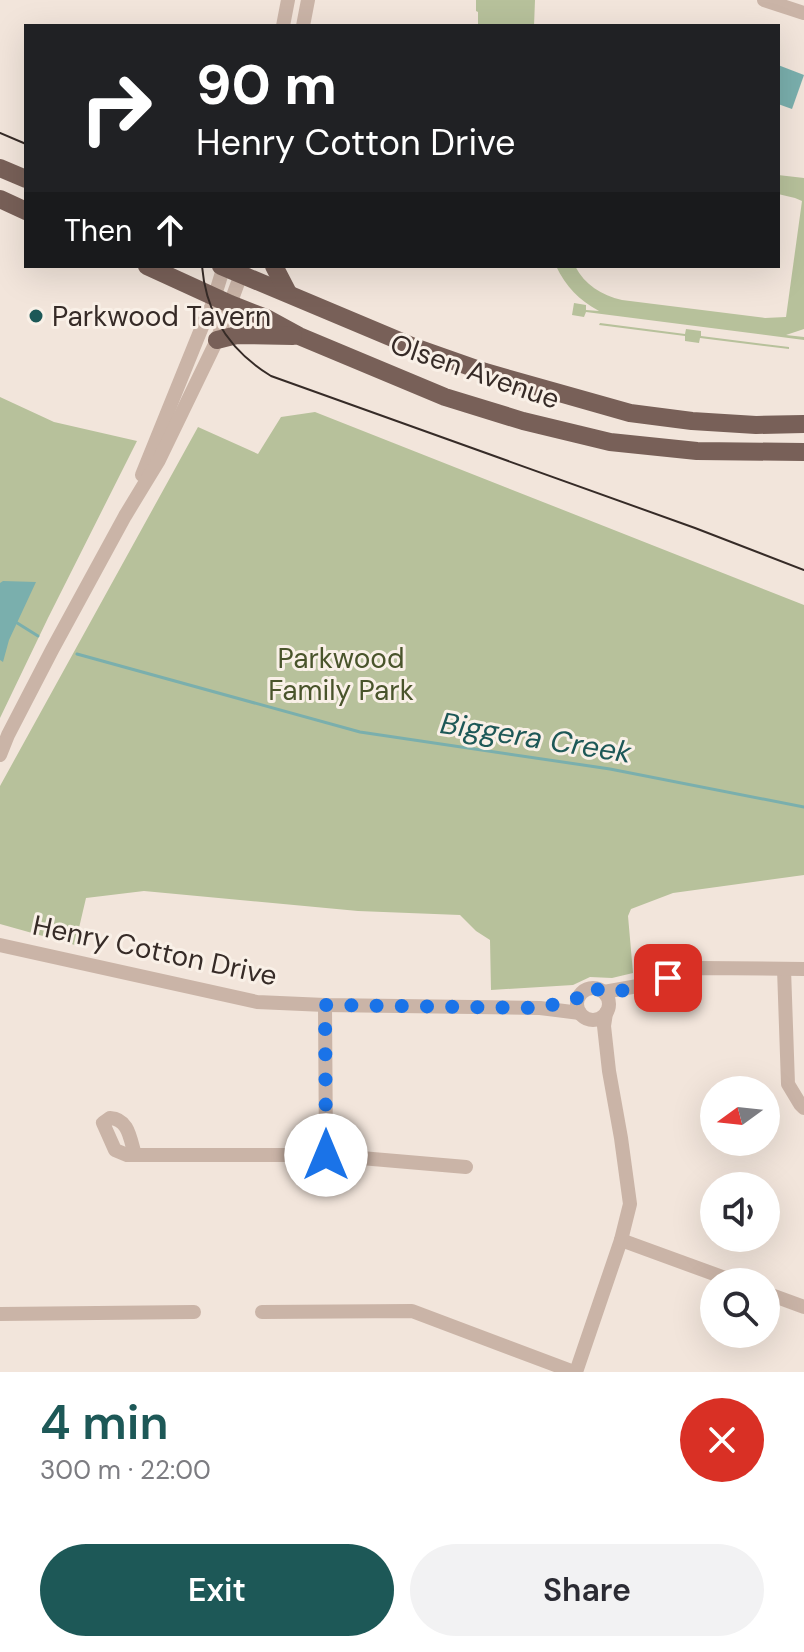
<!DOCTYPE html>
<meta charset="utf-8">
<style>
:root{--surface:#fff;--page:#f2f2f3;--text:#2b2b33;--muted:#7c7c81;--accent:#1d5857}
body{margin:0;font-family:"DM Sans",sans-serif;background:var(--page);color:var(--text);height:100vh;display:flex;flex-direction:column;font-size:30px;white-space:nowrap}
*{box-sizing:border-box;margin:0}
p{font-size:26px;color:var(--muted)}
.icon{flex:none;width:44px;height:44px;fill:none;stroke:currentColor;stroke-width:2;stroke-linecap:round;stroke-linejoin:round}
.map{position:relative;height:1372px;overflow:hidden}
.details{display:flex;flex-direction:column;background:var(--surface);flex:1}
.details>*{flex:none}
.banner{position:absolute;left:24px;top:24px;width:756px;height:244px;border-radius:0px;box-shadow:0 8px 32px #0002;background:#202124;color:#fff;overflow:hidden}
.needle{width:52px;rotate:255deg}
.fabs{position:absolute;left:700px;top:1076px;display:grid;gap:16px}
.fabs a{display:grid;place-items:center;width:80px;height:80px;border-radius:50%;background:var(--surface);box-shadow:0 8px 32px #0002;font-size:40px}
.pin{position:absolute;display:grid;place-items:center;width:68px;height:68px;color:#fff;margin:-34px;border-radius:16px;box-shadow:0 4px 12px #0006}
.me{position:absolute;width:88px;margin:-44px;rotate:0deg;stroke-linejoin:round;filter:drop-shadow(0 0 6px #0008)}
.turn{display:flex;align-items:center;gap:28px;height:168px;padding:0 40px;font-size:36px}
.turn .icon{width:104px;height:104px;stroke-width:2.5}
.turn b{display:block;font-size:56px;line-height:68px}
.then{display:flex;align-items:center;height:76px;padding:0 40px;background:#0003;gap:16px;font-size:30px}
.round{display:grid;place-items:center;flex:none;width:84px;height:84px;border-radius:42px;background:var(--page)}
.overview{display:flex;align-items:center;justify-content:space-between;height:136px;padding:0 40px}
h1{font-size:48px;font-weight:600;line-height:60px;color:var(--accent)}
.action{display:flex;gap:16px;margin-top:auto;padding:16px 40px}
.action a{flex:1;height:92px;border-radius:48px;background:var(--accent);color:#fff;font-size:32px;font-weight:600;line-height:92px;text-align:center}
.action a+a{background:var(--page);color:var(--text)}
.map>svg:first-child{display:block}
.green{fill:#b7c19b}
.water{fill:#7aafad}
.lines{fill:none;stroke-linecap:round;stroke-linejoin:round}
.stream{stroke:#7aafad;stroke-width:3}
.minor{stroke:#cab4a7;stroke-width:14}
.major{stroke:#786058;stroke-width:18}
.tram{stroke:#362b27;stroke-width:2}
.route{stroke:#1a73e8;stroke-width:14;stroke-dasharray:0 25.2}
.poi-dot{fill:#1d5857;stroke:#f9f0e7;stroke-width:3}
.labels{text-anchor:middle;stroke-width:6;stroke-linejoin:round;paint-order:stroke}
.poi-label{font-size:28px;fill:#362b27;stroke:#f9f0e7;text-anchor:start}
.street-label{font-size:28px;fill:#362b27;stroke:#f9f0e7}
.park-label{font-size:28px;fill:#49542b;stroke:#f9f0e7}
.water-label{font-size:30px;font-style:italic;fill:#1d5857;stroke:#f9f0e7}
</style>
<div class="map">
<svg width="804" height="1372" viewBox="0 0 804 1372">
<rect width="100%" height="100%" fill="#f2e5db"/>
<g class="green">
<polygon points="476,0 535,0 534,26 478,26 478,12 476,11"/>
<path d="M778,175l26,3v151l-18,6 18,2v3l-218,-28 -2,5 -12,-2 2,-12 12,2v5l13,1c-20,-11 -33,-24 -43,-45h19c10,19 26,29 47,34l143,18 21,-1 16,-116 -7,-3 -17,-4z"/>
<polygon points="600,323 685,334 686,329 701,331 701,336 789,347 789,349 700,338 699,343 685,341 685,336 599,325"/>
<polygon points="0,397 54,422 137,441 48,618 0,718"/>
<polygon points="315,412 804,605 804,875 673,893 631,909 628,916 633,973 612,978 590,977 573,985 491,990 490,940 476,931 460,915 358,911 144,891 86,898 75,945 0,924 0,786 198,427 258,454 281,417"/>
</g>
<g class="water">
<polygon points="778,65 804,75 792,109 778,104"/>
<polygon points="3,581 36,582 9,640 3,662 0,660 0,583"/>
</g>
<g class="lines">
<g class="stream">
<polyline points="14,621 38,636"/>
<polyline points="77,654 360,732 610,769 804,807"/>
</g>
<g class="minor">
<polyline points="764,0 804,13"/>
<polyline points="283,26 288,0"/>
<polyline points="303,26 308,0"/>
<polyline points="142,475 208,312 211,308 224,266"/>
<polyline points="0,755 8,735 52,650 125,516 159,460 217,340 244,266"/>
<polyline points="0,945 257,1002 325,1005 540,1008 580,1013"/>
<polyline points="784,969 788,1084 800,1104 804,1108"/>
<circle cx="593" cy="1004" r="16"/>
<polyline points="604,992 649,984 699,968 804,969"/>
<polyline points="325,1005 326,1155"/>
<path d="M135,1155c-5,-16 -6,-36 -25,-37l-7,5 12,27 12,5h199l140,12"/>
<polyline points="621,1240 736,1282"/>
<polyline points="766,1293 804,1307"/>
<polyline points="262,1312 412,1311 574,1372"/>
<polyline points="0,1314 194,1312"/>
<polyline points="576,1372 621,1240 630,1204 621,1138 609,1071 604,1026 606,1013"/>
</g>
<g class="major">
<polyline points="0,168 26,179"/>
<polyline points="0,199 26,211"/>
<polyline points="147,266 230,304 266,318 299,336 445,397 523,421 610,442 697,451 804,452"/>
<polyline points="221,266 414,347 485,372 630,413 692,421 756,425 804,424"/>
<polyline points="274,266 288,293"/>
<polyline points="217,340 237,335 293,336"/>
</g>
<g class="tram">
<polyline points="0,133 26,144"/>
<path d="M202,266c4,48 28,85 69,110l424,152 109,42"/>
</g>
</g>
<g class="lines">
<path class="route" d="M326,1155l-1,-150 215,3 38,-10c3,-4 3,-6 9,-9 8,-3 11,2 18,3 12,2 51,-10 63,-14"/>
</g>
<circle class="poi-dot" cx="36" cy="316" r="8"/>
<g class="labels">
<g class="poi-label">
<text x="52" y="326">Parkwood Tavern</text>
</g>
<g class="street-label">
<text transform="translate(475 371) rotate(19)" y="10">Olsen Avenue</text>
<text transform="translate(155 950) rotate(12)" y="10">Henry Cotton Drive</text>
</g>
<g class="park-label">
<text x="341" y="668">Parkwood<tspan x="341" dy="32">Family Park</tspan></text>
</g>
<g class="water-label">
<text transform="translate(536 738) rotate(9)" y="10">Biggera Creek</text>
</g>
</g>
</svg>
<div class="fabs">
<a><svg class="needle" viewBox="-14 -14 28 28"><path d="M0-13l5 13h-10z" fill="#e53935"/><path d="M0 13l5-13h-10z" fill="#7c7c81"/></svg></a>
<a><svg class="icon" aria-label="sound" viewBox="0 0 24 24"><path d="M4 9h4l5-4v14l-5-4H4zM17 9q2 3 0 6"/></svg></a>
<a><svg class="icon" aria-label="search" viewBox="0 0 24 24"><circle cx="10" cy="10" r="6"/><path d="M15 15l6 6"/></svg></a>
</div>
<div class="pin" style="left:668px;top:978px;background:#d93025"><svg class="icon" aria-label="arrive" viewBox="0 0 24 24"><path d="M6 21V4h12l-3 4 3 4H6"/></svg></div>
<svg class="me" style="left:326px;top:1155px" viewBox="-20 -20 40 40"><circle r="19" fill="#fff"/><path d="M0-13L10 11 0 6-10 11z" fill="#1a73e8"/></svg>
<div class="banner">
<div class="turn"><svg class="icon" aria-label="right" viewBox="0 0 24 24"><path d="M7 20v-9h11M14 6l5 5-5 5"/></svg><div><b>90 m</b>Henry Cotton Drive</div></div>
<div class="then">Then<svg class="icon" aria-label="ahead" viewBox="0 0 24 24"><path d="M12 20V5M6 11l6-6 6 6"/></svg></div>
</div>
</div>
<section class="details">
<div class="overview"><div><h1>4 min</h1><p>300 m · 22:00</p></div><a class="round" style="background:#d93025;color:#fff"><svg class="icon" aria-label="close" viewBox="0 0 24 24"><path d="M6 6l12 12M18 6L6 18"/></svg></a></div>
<div class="action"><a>Exit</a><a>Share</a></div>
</section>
